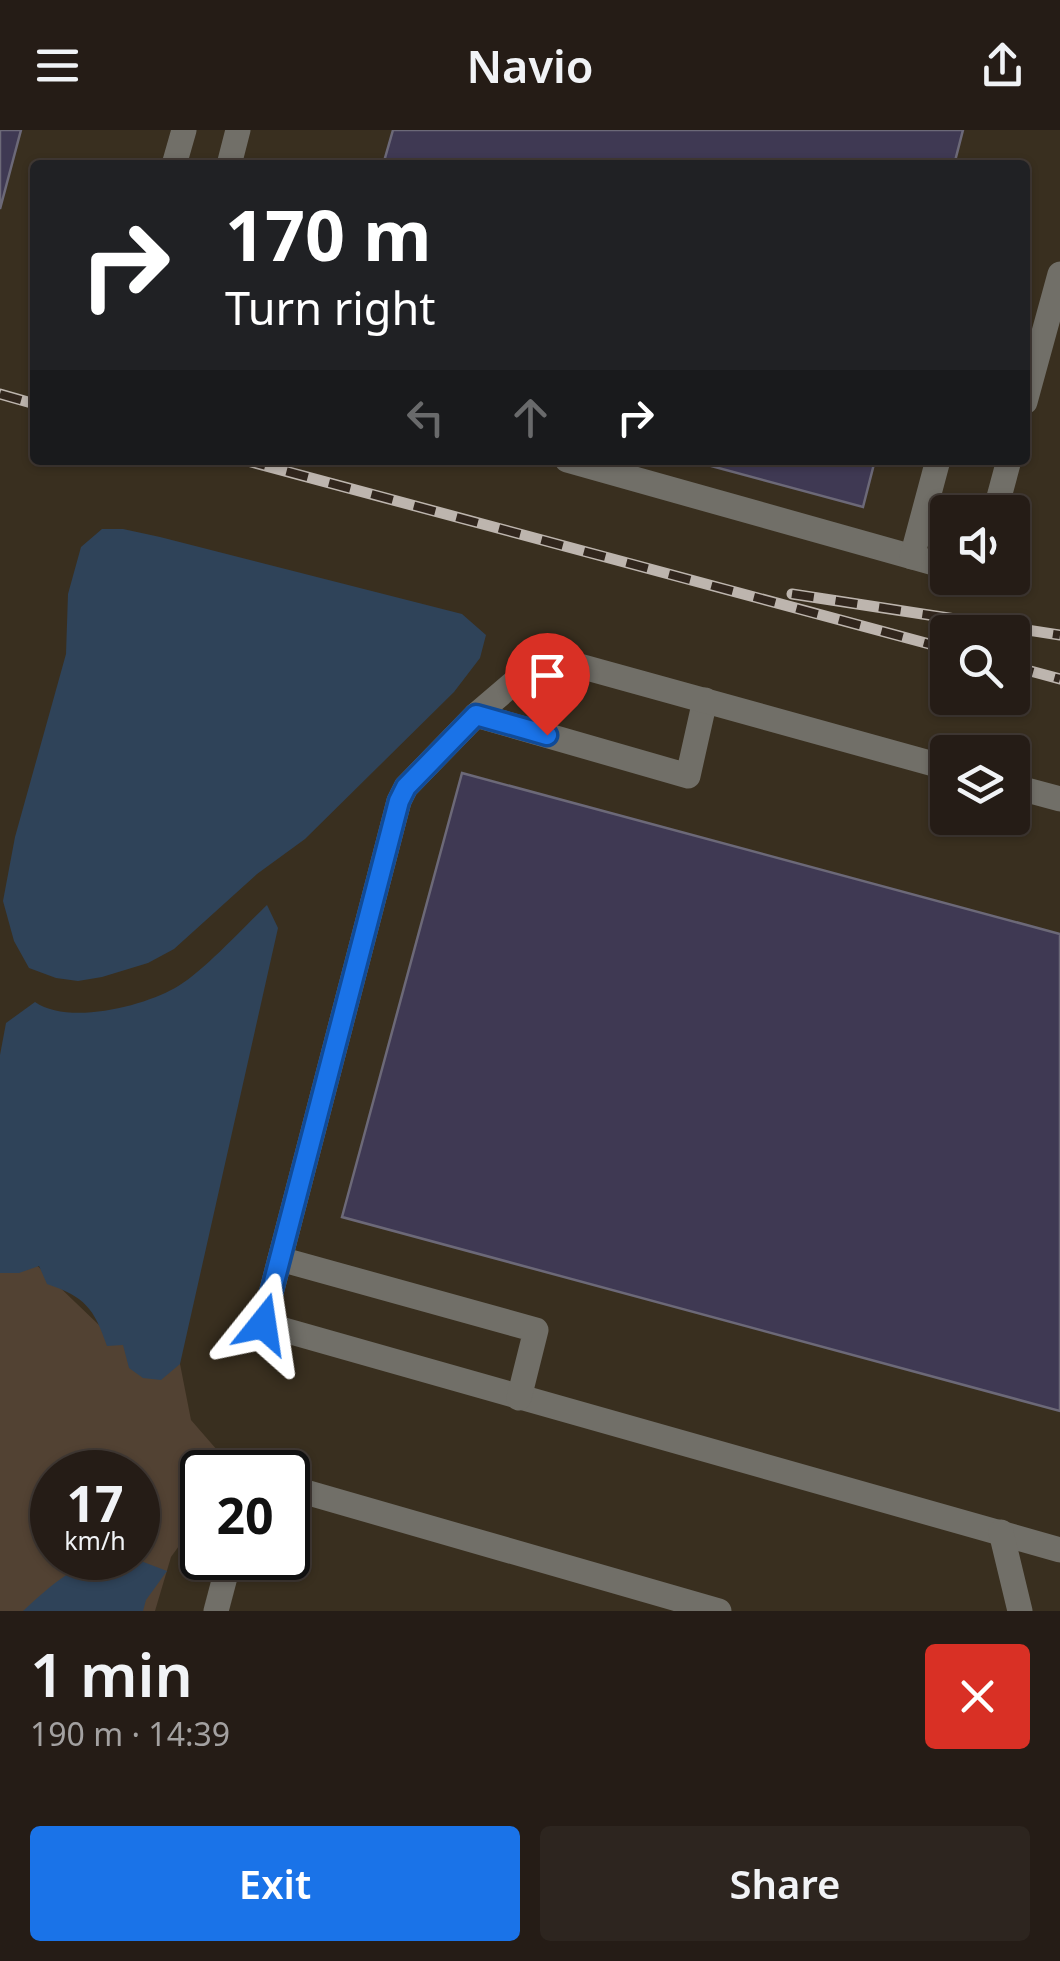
<!DOCTYPE html>
<meta charset="utf-8">
<style>
:root{--surface:#251c16;--page:#2d251f;--text:#f1f3f6;--muted:#a3a1a1;--line:#423a35;--accent:#1a73e8}
body{margin:0;font-family:"Noto Sans",sans-serif;background:var(--page);color:var(--text);height:100vh;display:flex;flex-direction:column;font-size:38px;white-space:nowrap}
*{box-sizing:border-box;margin:0}
p{font-size:32px;color:var(--muted)}
.icon{flex:none;width:55px;height:55px;fill:none;stroke:currentColor;stroke-width:2;stroke-linecap:round;stroke-linejoin:round}
.map{position:relative;height:1481px;overflow:hidden}
.sheet{display:flex;flex-direction:column;background:var(--surface);flex:1}
.sheet>*{flex:none}
.guide{position:absolute;left:30px;top:30px;width:1000px;height:305px;border-radius:10px;box-shadow:0 2px 8px #0004,0 0 0 2px var(--line);background:#202124;color:#fff;overflow:hidden}
.controls{position:absolute;left:930px;top:365px;display:grid;gap:20px}
.controls a{display:grid;place-items:center;width:100px;height:100px;border-radius:10px;background:var(--surface);box-shadow:0 2px 8px #0004,0 0 0 2px var(--line);font-size:50px}
.speed{position:absolute;left:30px;top:1320px;display:flex;gap:20px;font-size:50px;font-weight:700;text-align:center}
.speed>*{display:grid;place-content:center;width:130px;height:130px;border-radius:50%;background:var(--surface);box-shadow:0 2px 8px #0004,0 0 0 2px var(--line);line-height:1}
.speed small{font-size:25px;font-weight:400}
.speed .limit{border:5px solid #111;border-radius:15px;background:#fff;color:#111}
.pin{position:absolute;display:grid;place-items:center;width:85px;height:85px;color:#fff;margin:-102px -42px;border-radius:50% 50% 50% 0;rotate:-45deg;box-shadow:0 0 10px #0007}
.pin .icon{rotate:45deg}
.me{position:absolute;width:110px;margin:-55px;rotate:15deg;stroke-linejoin:round;filter:drop-shadow(0 0 8px #0008)}
.turn{display:flex;align-items:center;gap:35px;height:210px;padding:0 30px;font-size:45px}
.turn .icon{width:130px;height:130px;stroke-width:2.5}
.turn b{display:block;font-size:70px;line-height:85px}
.lanes{display:flex;align-items:center;height:95px;padding:0 30px;background:#0003;justify-content:center;gap:50px;direction:ltr}
.lanes .off{opacity:.35}
.round{display:grid;place-items:center;flex:none;width:105px;height:105px;border-radius:10px;background:var(--page)}
.head{display:flex;align-items:center;justify-content:space-between;height:170px;padding:0 30px}
h1{font-size:60px;font-weight:600;line-height:75px}
.primary-button{display:flex;gap:20px;margin-top:auto;padding:20px 30px}
.primary-button a{flex:1;height:115px;border-radius:10px;background:var(--accent);color:#fff;font-size:40px;font-weight:600;line-height:115px;text-align:center}
.primary-button a+a{background:var(--page);color:var(--text)}
header{display:flex;justify-content:space-between;align-items:center;height:130px;padding:0 30px;background:var(--surface);font-size:45px;font-weight:600}
.map>svg:first-child{display:block}
.industrial{fill:#392f1f;fill-rule:evenodd}
.green{fill:#524233;fill-rule:evenodd}
.water{fill:#2f4359}
.building{fill:#3f3953;stroke:#6c6978;stroke-width:2.5}
.lines{fill:none;stroke-linecap:round;stroke-linejoin:round}
.minor{stroke:#716f68;stroke-width:25}
.rail-casing{stroke:#bdb5ae;stroke-width:11}
.rail{stroke:#31261d;stroke-width:8;stroke-dasharray:22;stroke-linecap:butt}
.route-casing{stroke:#114b97;stroke-width:25}
.route{stroke:#1a73e8;stroke-width:18}
</style>
<header><svg class="icon" aria-label="menu" viewBox="0 0 24 24"><path d="M4 6h16M4 12h16M4 18h16"/></svg>Navio<svg class="icon" aria-label="share" viewBox="0 0 24 24"><path d="M12 15V3M7 8l5-5 5 5M5 13v7h14v-7"/></svg></header>
<div class="map">
<svg width="1060" height="1481" viewBox="0 0 1060 1481">
<rect width="100%" height="100%" fill="#31261d"/>
<path class="industrial" d="M0,0h1060v1481h-1060zM35,35h990v295h-990zM948,382h64v66h-64zM948,502h64v66h-64zM948,622h64v66h-64zM52,1342h86v86h-86zM202,1342h86v86h-86z"/>
<path class="green" d="M0,1100l100,96 80,38 11,56 33,38 -5,14h-17v42l-31,43 -16,54h-155zM52,1342h86v86h-86z"/>
<g class="water">
<polygon points="102,399 123,399 160,407 462,484 486,505 480,528 454,562 305,709 257,744 174,819 148,833 102,847 78,851 56,848 29,838 14,811 3,771 15,707 66,524 68,464 81,417"/>
<path d="M267,775l11,23 -98,436 -19,16 -18,-2 -14,-10 -6,-23 -16,1c-13,-38 -22,-49 -60,-62l-8,-18 -20,7h-19v-218l6,-32 29,-21c33,23 106,5 140,-14 25,-13 70,-62 92,-83z"/>
<path d="M105,1428h28l34,13 -21,29 -3,11h-120c25,-23 48,-45 82,-53z"/>
</g>
<g class="building">
<polygon points="0,0 21,0 0,79"/>
<polygon points="393,0 963,0 954,35 383,35"/>
<polygon points="689,330 875,330 863,377"/>
<polygon points="462,643 1060,804 1060,1281 342,1087"/>
</g>
<g class="lines">
<g class="minor">
<polyline points="174,35 184,0"/>
<polyline points="229,35 238,0"/>
<polyline points="1025,272 1060,144"/>
<polyline points="567,330 948,437"/>
<polyline points="995,382 1009,330"/>
<polyline points="912,427 938,330"/>
<polyline points="476,585 688,646 705,570"/>
<polyline points="948,638 576,535 538,532 476,585 406,657 399,671 263,1194 1060,1420"/>
<polyline points="1012,656 1060,669"/>
<polyline points="280,1129 536,1200 519,1268"/>
<polyline points="288,1357 719,1481"/>
<polyline points="1001,1402 1020,1481"/>
<polyline points="216,1481 230,1428"/>
</g>
<defs>
<g id="rail">
<polyline points="0,264 35,274"/>
<polyline points="244,330 948,519"/>
<polyline points="792,464 1060,505"/>
<polyline points="1012,536 1060,549"/>
</g>
</defs>
<use href="#rail" class="rail-casing"/>
<use href="#rail" class="rail"/>
</g>
<g class="lines">
<defs>
<polyline id="route" points="263,1194 399,671 406,657 476,585 547,605"/>
</defs>
<use href="#route" class="route-casing"/>
<use href="#route" class="route"/>
</g>
</svg>
<div class="controls">
<a><svg class="icon" aria-label="sound" viewBox="0 0 24 24"><path d="M4 9h4l5-4v14l-5-4H4zM17 9q2 3 0 6"/></svg></a>
<a><svg class="icon" aria-label="search" viewBox="0 0 24 24"><circle cx="10" cy="10" r="6"/><path d="M15 15l6 6"/></svg></a>
<a><svg class="icon" aria-label="layers" viewBox="0 0 24 24"><path d="M12 4l9 5-9 5-9-5zM3 14l9 5 9-5"/></svg></a>
</div>
<div class="speed"><div>17<small>km/h</small></div><div class="limit">20</div></div>
<div class="pin" style="left:547px;top:605px;background:#d93025"><svg class="icon" aria-label="arrive" viewBox="0 0 24 24"><path d="M6 21V4h12l-3 4 3 4H6"/></svg></div>
<svg class="me" style="left:263px;top:1194px" viewBox="-20 -20 40 40"><path d="M0-17L14 15 0 8-14 15z" fill="#1a73e8" stroke="#fff" stroke-width="4"/></svg>
<div class="guide">
<div class="turn"><svg class="icon" aria-label="right" viewBox="0 0 24 24"><path d="M7 20v-9h11M14 6l5 5-5 5"/></svg><div><b>170 m</b>Turn right</div></div>
<div class="lanes"><svg class="icon off" aria-label="left" viewBox="0 0 24 24"><path d="M17 20v-9H6M10 6l-5 5 5 5"/></svg><svg class="icon off" aria-label="ahead" viewBox="0 0 24 24"><path d="M12 20V5M6 11l6-6 6 6"/></svg><svg class="icon" aria-label="right" viewBox="0 0 24 24"><path d="M7 20v-9h11M14 6l5 5-5 5"/></svg></div>
</div>
</div>
<section class="sheet">
<div class="head"><div><h1>1 min</h1><p>190 m · 14:39</p></div><a class="round" style="background:#d93025;color:#fff"><svg class="icon" aria-label="close" viewBox="0 0 24 24"><path d="M6 6l12 12M18 6L6 18"/></svg></a></div>
<div class="primary-button"><a>Exit</a><a>Share</a></div>
</section>
